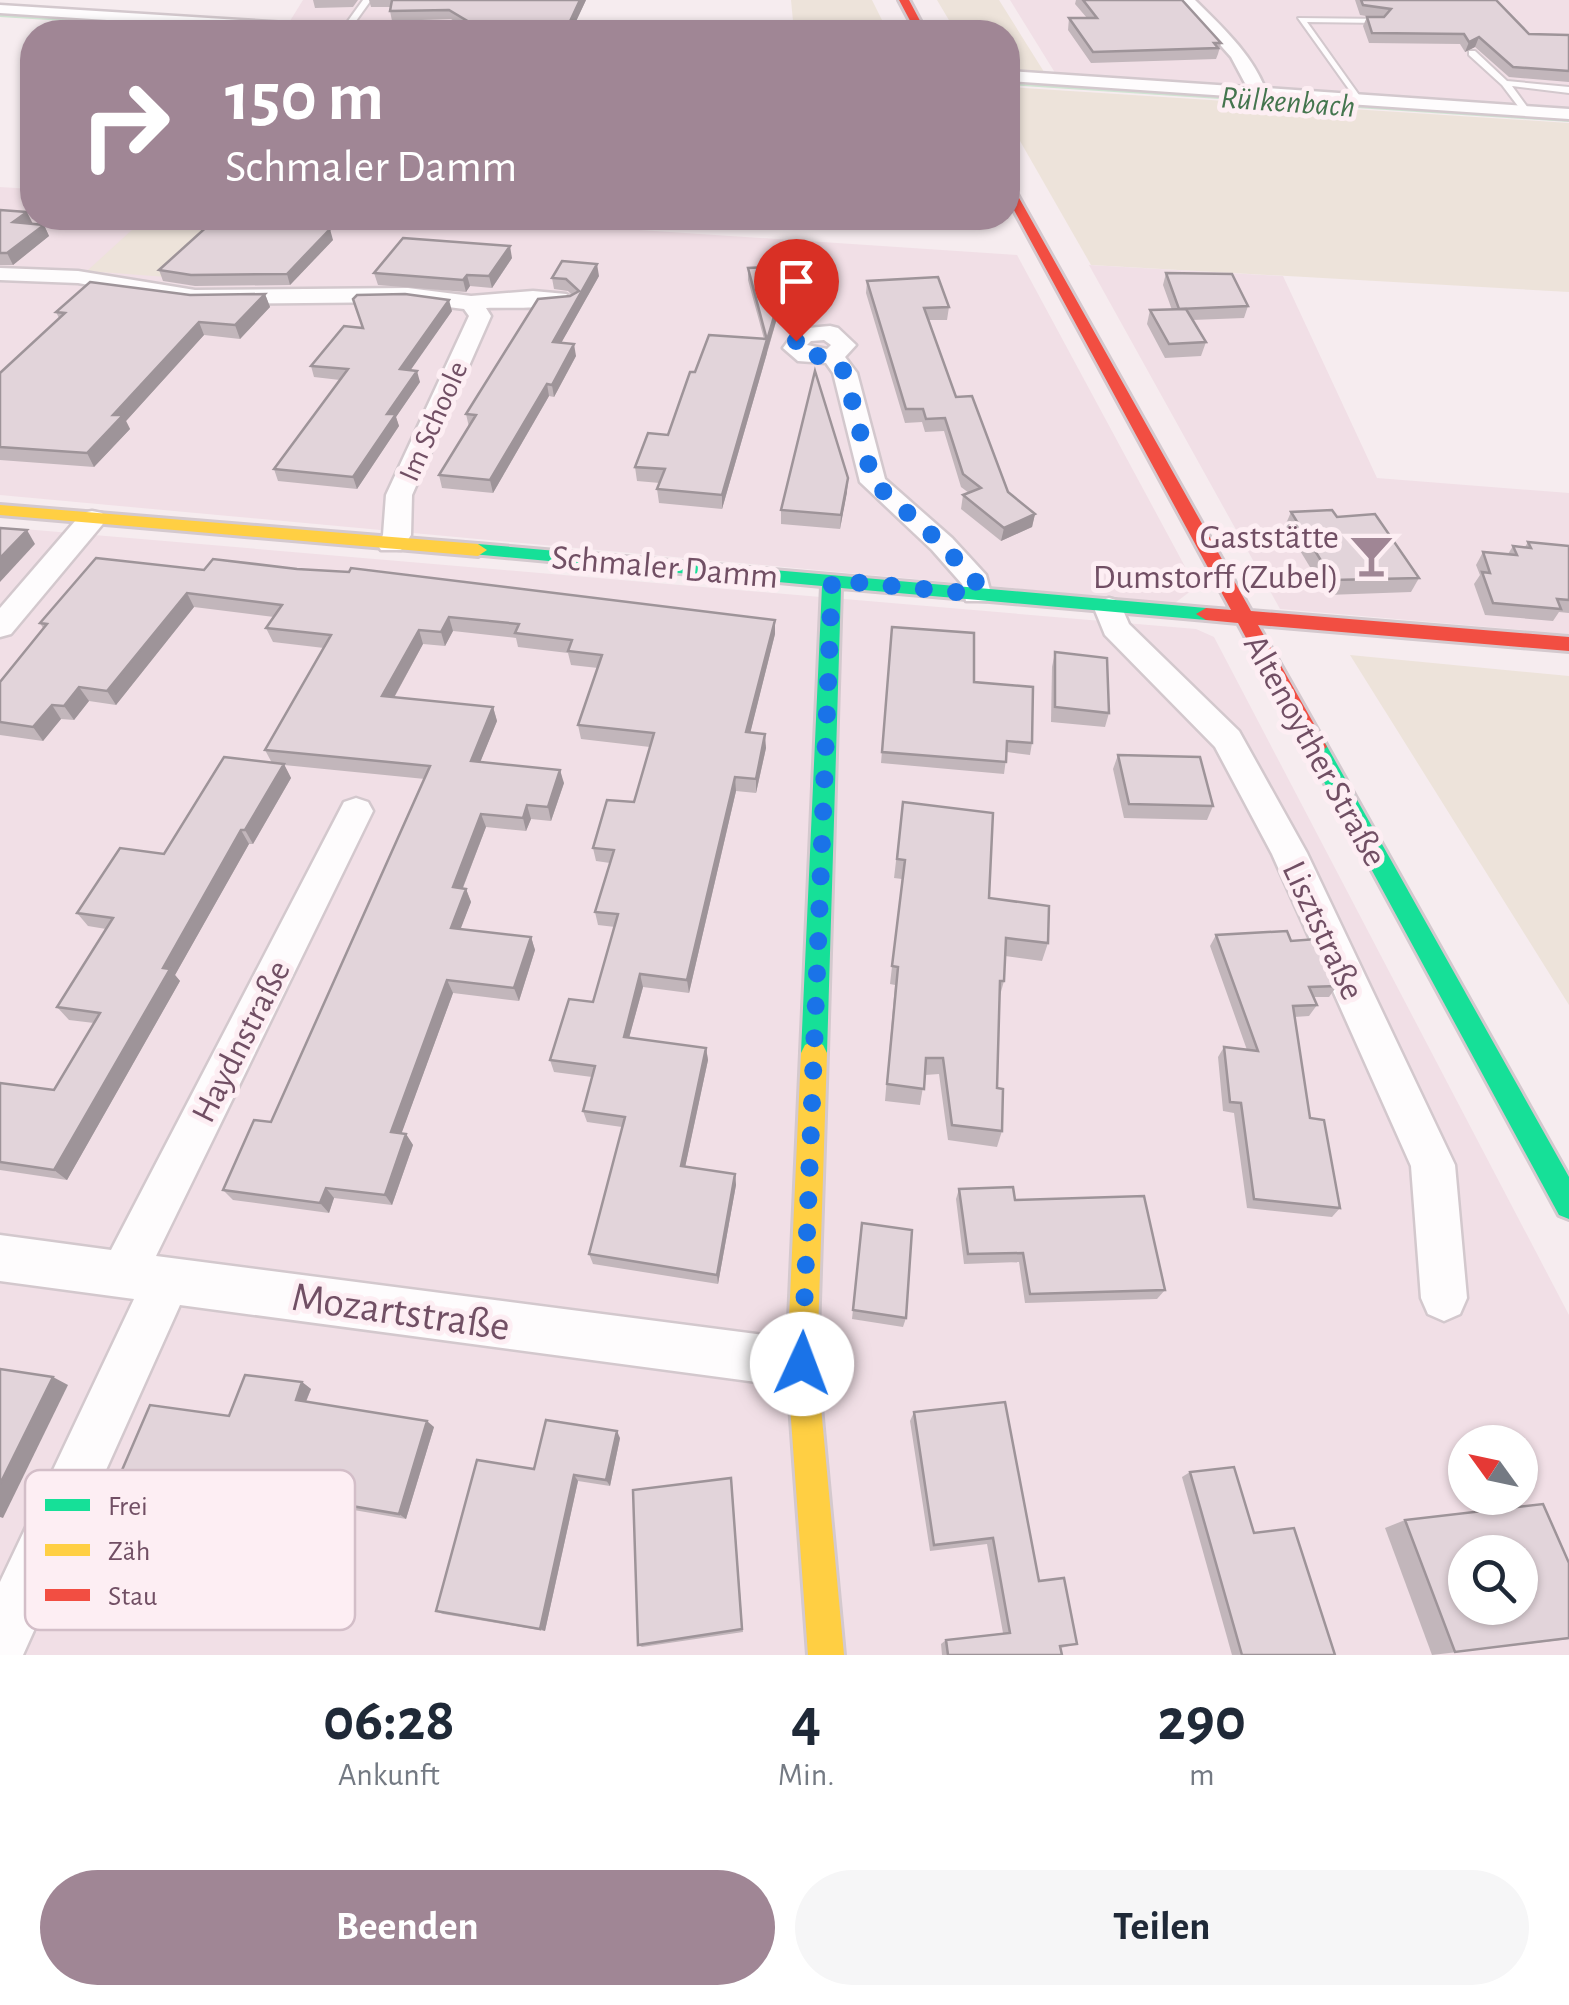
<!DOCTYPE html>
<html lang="de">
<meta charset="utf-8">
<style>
:root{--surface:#fff;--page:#f6f6f7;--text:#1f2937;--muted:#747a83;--accent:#a08695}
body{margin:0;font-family:"Alegreya Sans",sans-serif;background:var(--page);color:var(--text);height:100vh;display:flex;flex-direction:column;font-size:38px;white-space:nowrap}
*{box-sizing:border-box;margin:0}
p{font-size:32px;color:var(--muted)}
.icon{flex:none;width:55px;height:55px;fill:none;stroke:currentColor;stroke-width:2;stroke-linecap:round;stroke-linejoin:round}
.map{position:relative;height:1655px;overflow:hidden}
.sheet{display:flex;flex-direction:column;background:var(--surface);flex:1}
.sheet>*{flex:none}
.banner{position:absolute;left:20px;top:20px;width:1000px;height:210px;border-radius:40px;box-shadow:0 2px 8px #0004;background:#a08695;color:#fff;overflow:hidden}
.needle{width:65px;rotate:303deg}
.buttons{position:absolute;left:1448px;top:1425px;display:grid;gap:20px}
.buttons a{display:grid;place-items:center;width:90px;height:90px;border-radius:50%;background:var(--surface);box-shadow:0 2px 8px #0004;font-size:50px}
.pin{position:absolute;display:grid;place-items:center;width:85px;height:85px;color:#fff;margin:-102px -42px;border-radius:50% 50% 50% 0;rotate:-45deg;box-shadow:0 0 10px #0007}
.pin .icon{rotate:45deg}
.me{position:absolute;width:110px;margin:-55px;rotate:2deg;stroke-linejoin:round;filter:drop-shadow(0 0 8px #0008)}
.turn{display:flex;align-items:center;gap:35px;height:210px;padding:0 40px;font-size:45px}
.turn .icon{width:130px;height:130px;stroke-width:2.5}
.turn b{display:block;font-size:70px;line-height:85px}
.eta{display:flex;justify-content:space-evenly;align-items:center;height:170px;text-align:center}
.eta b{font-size:60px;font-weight:700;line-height:70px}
.action{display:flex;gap:20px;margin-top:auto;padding:20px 40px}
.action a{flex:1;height:115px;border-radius:60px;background:var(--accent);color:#fff;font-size:40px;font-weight:700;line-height:115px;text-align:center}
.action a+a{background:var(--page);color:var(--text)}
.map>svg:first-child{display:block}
.residential{fill:#f1dfe6;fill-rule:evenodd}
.green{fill:#ede3da}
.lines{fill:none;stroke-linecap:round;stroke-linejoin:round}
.stream{fill:#cfe4d2;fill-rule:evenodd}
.lane-casing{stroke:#d3c8cd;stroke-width:4}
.street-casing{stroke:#d3c8cd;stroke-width:5}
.fast-casing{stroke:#d4c9ce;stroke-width:6}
.slow-casing{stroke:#d4c9ce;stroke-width:6}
.jam-casing{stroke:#d4c9ce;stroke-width:6}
.lane{fill:#fefcfd;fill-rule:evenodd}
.street{fill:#fefcfd;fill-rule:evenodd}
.fast{fill:#16e098;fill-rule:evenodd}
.slow{fill:#ffcf43;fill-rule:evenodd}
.jam{fill:#f24e42;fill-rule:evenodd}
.wall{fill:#c2b6bb}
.shaded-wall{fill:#9e9499}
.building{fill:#e2d4da;stroke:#9e9499;stroke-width:2.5;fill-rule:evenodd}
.route{stroke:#1a73e8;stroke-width:18;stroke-dasharray:0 32.4}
.labels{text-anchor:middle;stroke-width:10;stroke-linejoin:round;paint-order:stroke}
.far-street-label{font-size:30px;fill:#714f64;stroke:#fdeef3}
.far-water-label{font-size:32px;font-style:italic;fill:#44754e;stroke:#fdeef3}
.poi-label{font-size:35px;fill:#714f64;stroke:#fdeef3;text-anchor:end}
.street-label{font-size:35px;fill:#714f64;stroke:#fdeef3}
.near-street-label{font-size:42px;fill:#714f64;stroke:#fdeef3}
.key{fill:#fdeef3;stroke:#d3bec8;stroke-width:2.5}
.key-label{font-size:28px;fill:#714f64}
</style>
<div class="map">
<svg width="1569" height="1655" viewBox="0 0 1569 1655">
<rect width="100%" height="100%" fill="#f6ecef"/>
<g class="residential">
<polygon points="303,0 507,0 492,32 433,32 290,21"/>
<polygon points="1010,0 1569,0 1569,111 1057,76"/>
<polygon points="0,187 32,189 32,218 459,218 1017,255 1196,587 1175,603 0,495"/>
<polygon points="1089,265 1283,276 1377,478 1569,493 1569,634 1280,609"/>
<path d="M0,527l1196,102 18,8 355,678v340h-1569zM1465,1442h55v56h-55zM1465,1552h55v56h-55z"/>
</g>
<g class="green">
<polygon points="791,0 872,0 888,32 794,32"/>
<polygon points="937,0 999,0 1046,75 1008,73 1008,32 956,32"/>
<polygon points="1008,87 1569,123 1569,292 1091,265 1008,120"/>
<polygon points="145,218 219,223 166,277 87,271"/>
<polygon points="1350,655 1569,676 1569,1005"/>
</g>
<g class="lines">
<g class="stream">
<polygon points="0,13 260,30 263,32 242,32 0,17"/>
<polygon points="1008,81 1569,118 1569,122 1008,85"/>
</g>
<defs>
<g id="lane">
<polygon points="363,0 371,0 348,32 340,32"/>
<polygon points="1298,18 1384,19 1381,23 1307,22 1364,102 1358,102"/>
<polygon points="1469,51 1475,51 1507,81 1569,87 1569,93 1512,86 1531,112 1524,114 1502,85 1469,55"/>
</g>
<g id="street">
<path d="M1180,0h15c27,27 55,52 70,88l304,21v10l-561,-38v-10l239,16 -16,-30z"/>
<polygon points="0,5 351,27 359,32 289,32 0,13"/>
<path d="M0,268l78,3 117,19 213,-2 63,8 62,-5 33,3 11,7c-11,9 -72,6 -91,7l5,8 -79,179 -1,40 -10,15h-20l-4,-6 6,-9 3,-40 83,-179 -5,-7 -56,-7 -213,2 -117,-21 -78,-3z"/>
<path d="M830,326l8,2 18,17 -11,12 12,16 28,106 67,59 34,37 5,19 -5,7h-20l-4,-17 -30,-34 -72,-68 -27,-109 -7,-10 -28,-2 -15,-13 14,-19zM824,340l7,5 -4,4 -20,-4 4,-4z"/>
<polygon points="92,511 102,513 106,519 102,525 11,634 0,637 0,608 82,513"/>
<polygon points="1109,598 1119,601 1129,624 1239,731 1307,853 1455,1165 1467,1298 1460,1314 1444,1321 1428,1314 1421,1298 1411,1166 1272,854 1215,747 1105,635 1094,608 1099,601"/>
<polygon points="356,798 368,802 373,811 156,1256 802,1340 819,1347 826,1364 819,1381 802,1388 180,1305 23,1655 0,1655 0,1582 134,1299 0,1281 0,1235 111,1250 344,802"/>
</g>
<g id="fast">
<polygon points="478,544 1206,608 1216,614 1206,620 841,588 827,1053 823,1061 814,1065 805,1061 801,1053 822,586 472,554 472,546"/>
<polygon points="1316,739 1324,741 1569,1177 1569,1219 1559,1215 1305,747"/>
</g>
<g id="slow">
<polygon points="0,505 478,544 487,550 478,556 0,515"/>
<polygon points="814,1041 823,1045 827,1053 817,1364 844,1655 808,1655 787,1364 801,1053 805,1045"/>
</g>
<g id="jam">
<polygon points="899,0 909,0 926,32 916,32"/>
<polygon points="1008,185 1014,189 1251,611 1569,637 1569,651 1258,625 1327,747 1316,755 1308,753 1238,623 1206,620 1196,614 1206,608 1231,610 1008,199"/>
</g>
</defs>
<use href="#lane" class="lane-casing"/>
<use href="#street" class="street-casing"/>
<use href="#fast" class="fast-casing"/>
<use href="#slow" class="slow-casing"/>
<use href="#jam" class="jam-casing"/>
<use href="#lane" class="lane"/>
<use href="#street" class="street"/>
<use href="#fast" class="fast"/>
<use href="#slow" class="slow"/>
<use href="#jam" class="jam"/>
</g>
<g class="wall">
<polygon points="313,0 358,0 353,7 315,8"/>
<polygon points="369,0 586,0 571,32 472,32 451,19 392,21 390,11 391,7 371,7"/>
<polygon points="1076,0 1182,0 1221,43 1218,54 1216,59 1091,63 1068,30 1069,18 1087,18 1075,4"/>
<polygon points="1355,0 1496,0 1529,34 1569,35 1569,82 1509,77 1475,47 1465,52 1460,44 1369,43 1363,26 1367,17 1372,17 1360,15"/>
<polygon points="0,210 33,224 44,225 49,236 13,265 0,265"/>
<polygon points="333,240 290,285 195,286 163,281 159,270"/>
<polygon points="512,258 492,288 470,286 466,292 378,285 374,273"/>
<polygon points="748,268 789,277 722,509 659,503 657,489 660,483 637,481 635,467 668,435 695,372 764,339 748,280"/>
<polygon points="1166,273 1248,306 1244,318 1192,320 1206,342 1201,356 1165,358 1147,324 1150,310 1172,310 1163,285"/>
<polygon points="599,276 561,343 576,356 554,397 549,396 493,493 442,488 439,475 469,427 466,414 572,295 568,291 554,289 552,278"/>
<polygon points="867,281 949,307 947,320 929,320 956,397 1008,492 1035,514 1032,527 1001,541 961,509 963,495 969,493 961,487 944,431 925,432 922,422 905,423 866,293"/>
<polygon points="265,294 270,307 240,339 204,335 126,421 130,429 94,467 0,460 0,373 59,318 56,312 190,295"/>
<polygon points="452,311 410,370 420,382 396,417 399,426 357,489 278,481 274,469 340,380 314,377 311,366 363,328"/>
<polygon points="847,492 840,529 781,524 781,510"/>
<polygon points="1291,512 1337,517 1419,578 1411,592 1327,595 1285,526"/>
<polygon points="1528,542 1569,546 1569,613 1559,612 1553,621 1485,615 1474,584 1480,575 1476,565 1483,552 1508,554 1513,546 1525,547"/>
<polygon points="96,558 775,634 750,733 766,748 756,793 736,791 689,993 643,987 629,1038 706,1048 708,1060 685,1167 735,1174 736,1185 718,1284 593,1264 589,1254 622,1127 587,1122 583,1111 592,1077 554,1072 550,1060 593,1002 615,927 598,925 595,912 610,863 596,861 593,848 634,802 650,747 581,739 578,725 598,668 571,665 568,653 518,647 516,638 453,631 445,646 423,644 394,698 493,707 497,721 480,762 564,783 551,821 531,819 526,831 486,827 463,888 466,889 471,902 460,929 531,937 535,950 519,1001 453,993 401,1134 406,1134 413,1145 392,1205 334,1198 329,1213 233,1200 223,1190 271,1122 425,779 284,765 291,778 253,844 249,844 175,975 180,981 67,1180 0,1170 0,1083 54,1090 94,1023 69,1020 57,1007 106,929 88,926 77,913 164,854 272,763 265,750 324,648 273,642 266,628 274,617 194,607 116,705 89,701 74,720 61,719 43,741 0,735 0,682 43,628 40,623"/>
<polygon points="892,627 974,682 1032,743 1030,755 1007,752 1004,774 881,763"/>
<polygon points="1055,652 1109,713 1105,727 1051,722 1052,667"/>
<polygon points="1118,755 1213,806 1207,820 1124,818 1113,769"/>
<polygon points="903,802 989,898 1048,943 1042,961 1005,956 1004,981 999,999 997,1088 1002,1131 997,1147 948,1140 939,1074 925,1075 920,1105 885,1101 895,985 890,984 902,879 894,878"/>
<polygon points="1216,935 1291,941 1337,986 1329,997 1314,997 1317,1005 1309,1016 1294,1017 1310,1118 1340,1208 1332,1217 1247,1208 1234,1113 1223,1111 1218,1057 1224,1047 1247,1050 1210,946"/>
<polygon points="959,1189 1015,1200 1165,1290 1157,1299 1025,1303 1019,1262 964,1264 956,1199"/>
<polygon points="862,1223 906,1318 903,1327 852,1319"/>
<polygon points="302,1382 311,1389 306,1402 434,1427 406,1519 313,1503 307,1522 219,1507 215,1517 123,1503 110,1498 229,1416"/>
<polygon points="914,1412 1039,1581 1077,1644 1061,1648 1062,1655 942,1655 941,1644 946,1640 1003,1633 987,1544 930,1551 910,1421"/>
<polygon points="620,1438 610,1486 578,1481 545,1631 443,1614 436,1611 534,1469"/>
<polygon points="1190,1472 1254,1533 1335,1655 1232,1655 1182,1477"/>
<polygon points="732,1484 743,1632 642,1647 638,1645"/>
<polygon points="1405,1520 1569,1563 1569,1639 1432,1655 1385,1528"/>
</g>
<g class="shaded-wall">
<polygon points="580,0 586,0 571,32 565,32"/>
<polygon points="1479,37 1475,47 1465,52 1469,42"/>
<polygon points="27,212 33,224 13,222"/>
<polygon points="44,225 49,236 13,265 7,253"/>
<polygon points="330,229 333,240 290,285 287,274"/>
<polygon points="510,246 512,258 492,288 489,276"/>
<polygon points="597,264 599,276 555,354 553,342"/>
<polygon points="789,266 789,277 767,352 767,340"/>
<polygon points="467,275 470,286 466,292 463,280"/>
<polygon points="265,294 270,307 240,339 235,325"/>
<polygon points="449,300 452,311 403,381 400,369"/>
<polygon points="199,322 204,335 126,421 130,429 94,467 87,453 113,415"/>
<polygon points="767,339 767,353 722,509 722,495"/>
<polygon points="574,344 576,356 554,397 552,385"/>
<polygon points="417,371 420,382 396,417 399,426 357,489 353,477 387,414"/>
<polygon points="547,384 549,396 493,493 490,480"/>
<polygon points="848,478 847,492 840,529 841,515"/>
<polygon points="1035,514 1032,527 1001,541 1004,528"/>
<polygon points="27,530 35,544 0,582 0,558"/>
<polygon points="187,593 194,607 116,705 107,691"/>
<polygon points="449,617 453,631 445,646 441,632"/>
<polygon points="775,620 775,634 747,746 746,732"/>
<polygon points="419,630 423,644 387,710 382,696"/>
<polygon points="79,687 89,701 74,720 64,706"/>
<polygon points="52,705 61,719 43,741 33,727"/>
<polygon points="493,707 497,721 475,775 471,761"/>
<polygon points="765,734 766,748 756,793 756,779"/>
<polygon points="284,764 291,778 253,844 245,830"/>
<polygon points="560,770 564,783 551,821 548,807"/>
<polygon points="735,777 736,791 689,993 687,980"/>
<polygon points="527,805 531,819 526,831 523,818"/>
<polygon points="481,814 486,827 458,900 453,887"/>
<polygon points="241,830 249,844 175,975 180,981 67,1180 54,1170 163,968"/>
<polygon points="466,889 471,902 456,941 451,928"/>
<polygon points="531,937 535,950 519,1001 514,988"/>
<polygon points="640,974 643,987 626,1049 624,1037"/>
<polygon points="447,980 453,993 398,1143 391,1132"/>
<polygon points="706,1048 708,1060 683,1177 681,1166"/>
<polygon points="406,1134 413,1145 392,1205 385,1195"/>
<polygon points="735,1174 736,1185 718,1284 717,1275"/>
<polygon points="326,1188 334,1198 329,1213 320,1203"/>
<polygon points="53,1377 68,1385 3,1518 0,1517 0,1484"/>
<polygon points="302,1382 311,1389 304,1406 296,1400"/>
<polygon points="427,1421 434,1427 406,1519 399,1514"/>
<polygon points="617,1431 620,1438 610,1486 606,1480"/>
<polygon points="574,1475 578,1481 545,1631 540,1629"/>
<polygon points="304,1498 313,1503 307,1522 297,1517"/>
<polygon points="208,1502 219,1507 215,1517 204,1512"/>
</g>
<g class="building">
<polygon points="392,0 580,0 565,32 486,32 449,10 390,11"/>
<polygon points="1083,0 1182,0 1221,43 1214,43 1218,48 1093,52 1069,18 1097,18"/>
<polygon points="1361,0 1496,0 1529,34 1569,35 1569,71 1513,67 1479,37 1469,42 1464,34 1372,33 1367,17 1384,17 1391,9 1363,5"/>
<polygon points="0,210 27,212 13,222 44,225 7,253 0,253"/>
<polygon points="212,222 330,229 287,274 191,275 159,270"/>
<polygon points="403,238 510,246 489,276 467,275 463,280 374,273"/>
<polygon points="562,261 597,264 553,342 574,344 552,385 547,384 490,480 439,475 476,415 466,414 538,299 570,296 579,291 566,279 552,278"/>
<polygon points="789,266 767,340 748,268"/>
<polygon points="1166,273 1232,274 1248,306 1179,309"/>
<polygon points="938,277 949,307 924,308 956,397 972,396 1008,492 1035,514 1004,528 963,495 981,488 963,474 945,418 926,419 923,409 906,409 867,281"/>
<polygon points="90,282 190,295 265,294 235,325 199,322 113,415 123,415 87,453 0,447 0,373 65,313 56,312"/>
<polygon points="405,294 449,300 400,369 417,371 387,414 396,414 353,477 274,469 348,369 311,366 344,326 363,328 353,299 357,295"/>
<polygon points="1186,309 1206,342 1169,344 1150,310"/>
<polygon points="709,335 767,339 722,495 657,489 665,469 635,467 648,433 668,435 690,372 695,372"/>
<polygon points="815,371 848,478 841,515 781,510"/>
<polygon points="1332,510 1337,517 1375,514 1419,578 1333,580 1291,512"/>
<polygon points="0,528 27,530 0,558"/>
<polygon points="1528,542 1569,546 1569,600 1557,599 1561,609 1493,603 1482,572 1490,573 1483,552 1517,555 1513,546 1531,548"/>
<polygon points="96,558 204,570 213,559 297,569 349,572 351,568 775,620 746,732 765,734 756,779 735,777 687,980 640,974 624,1037 706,1048 681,1166 735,1174 717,1275 589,1254 625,1117 583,1111 595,1066 550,1060 569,999 593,1002 618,914 595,912 614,850 593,848 607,800 634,802 654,733 578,725 602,655 568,651 572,640 515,633 519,624 449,617 441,632 419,630 382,696 493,707 471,761 560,770 548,807 527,805 523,818 481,814 453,887 466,889 451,928 531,937 514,988 447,980 391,1132 406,1134 385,1195 326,1188 320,1203 223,1190 254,1120 271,1122 430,766 265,750 331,635 266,628 282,605 187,593 107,691 79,687 64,706 52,705 33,727 0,722 0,682 47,624 40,623"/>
<polygon points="892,627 974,633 974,682 1033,687 1032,743 1007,741 1006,762 882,752"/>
<polygon points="1055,652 1107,658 1109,713 1055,707"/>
<polygon points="1118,755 1200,757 1213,806 1129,804"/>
<polygon points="224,757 284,764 245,830 241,830 163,968 170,969 54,1170 0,1162 0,1083 54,1090 100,1013 57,1007 113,918 77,913 120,848 164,854"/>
<polygon points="903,802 993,813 989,898 1049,906 1048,943 1006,938 1004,981 1000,981 997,1088 1003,1089 1002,1131 952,1125 943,1058 926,1058 924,1089 887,1084 898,967 892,966 905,860 897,859"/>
<polygon points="1287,931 1291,941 1317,939 1337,986 1309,987 1317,1005 1293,1006 1310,1118 1324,1120 1340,1208 1254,1199 1241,1103 1230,1102 1224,1047 1258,1051 1216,935"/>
<polygon points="1013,1187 1015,1200 1144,1196 1165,1290 1030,1294 1023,1253 968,1254 959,1189"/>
<polygon points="862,1223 912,1230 906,1318 853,1310"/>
<polygon points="0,1369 53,1377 0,1484"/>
<polygon points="245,1375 302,1382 296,1400 427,1421 399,1514 304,1498 297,1517 208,1502 204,1512 110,1498 150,1405 229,1416"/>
<polygon points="1005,1402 1039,1581 1064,1578 1077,1644 1060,1646 1062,1655 948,1655 946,1640 1010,1633 993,1538 934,1545 914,1412"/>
<polygon points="546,1420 617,1431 606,1480 574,1475 540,1629 436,1611 477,1460 534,1469"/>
<polygon points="1234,1467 1254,1533 1294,1528 1335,1655 1242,1655 1190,1472"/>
<polygon points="731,1478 742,1629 638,1645 633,1490"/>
<path d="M1543,1504l26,59v75l-114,14 -50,-132zM1465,1552h55v56h-55z"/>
</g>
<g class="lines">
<polyline class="route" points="796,341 795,348 806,356 832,356 845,373 873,482 942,544 976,582 976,594 832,580 802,1364"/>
</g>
<defs>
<symbol id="bar-bare" viewBox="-9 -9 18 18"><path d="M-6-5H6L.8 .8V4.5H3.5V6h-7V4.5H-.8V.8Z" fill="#a08695" stroke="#fdeef3" stroke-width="2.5" paint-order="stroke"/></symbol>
</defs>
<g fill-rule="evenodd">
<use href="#bar-bare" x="1340" y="524" width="63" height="63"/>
</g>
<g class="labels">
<g class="far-street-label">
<text transform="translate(433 421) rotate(-66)" y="10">Im Schoole</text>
</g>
<g class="far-water-label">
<text transform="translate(1288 101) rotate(4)" y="11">Rülkenbach</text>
</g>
<g class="poi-label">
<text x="1339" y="548">Gaststätte<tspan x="1339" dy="40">Dumstorff (Zubel)</tspan></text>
</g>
<g class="street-label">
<text transform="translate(665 566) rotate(5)" y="12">Schmaler Damm</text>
<text transform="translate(1316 750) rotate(61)" y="12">Altenoyther Straße</text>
<text transform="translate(1324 930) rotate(65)" y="12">Lisztstraße</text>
<text transform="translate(240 1041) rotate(-63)" y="12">Haydnstraße</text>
</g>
<g class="near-street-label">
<text transform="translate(401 1310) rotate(8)" y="15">Mozartstraße</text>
</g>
</g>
<rect x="25" y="1470" width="330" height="160" rx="15" class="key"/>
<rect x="45" y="1499" width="45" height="12" fill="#16e098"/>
<rect x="45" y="1544" width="45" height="12" fill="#ffcf43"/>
<rect x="45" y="1589" width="45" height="12" fill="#f24e42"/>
<g class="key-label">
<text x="108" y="1515">Frei</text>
<text x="108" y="1560">Zäh</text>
<text x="108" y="1605">Stau</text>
</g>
</svg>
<div class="buttons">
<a><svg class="needle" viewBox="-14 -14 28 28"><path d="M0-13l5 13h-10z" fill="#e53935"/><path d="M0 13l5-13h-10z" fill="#747a83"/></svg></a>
<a><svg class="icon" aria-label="search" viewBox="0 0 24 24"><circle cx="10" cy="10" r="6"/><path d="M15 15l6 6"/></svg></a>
</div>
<div class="pin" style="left:796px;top:341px;background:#d93025"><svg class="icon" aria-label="arrive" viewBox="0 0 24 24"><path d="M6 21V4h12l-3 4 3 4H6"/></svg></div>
<svg class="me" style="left:802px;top:1364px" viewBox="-20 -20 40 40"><circle r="19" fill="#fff"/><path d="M0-13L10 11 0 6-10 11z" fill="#1a73e8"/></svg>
<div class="banner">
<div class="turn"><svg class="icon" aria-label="right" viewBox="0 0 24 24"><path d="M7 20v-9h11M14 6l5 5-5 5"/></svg><div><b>150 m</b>Schmaler Damm</div></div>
</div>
</div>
<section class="sheet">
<div class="eta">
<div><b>06:28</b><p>Ankunft</p></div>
<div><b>4</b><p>Min.</p></div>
<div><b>290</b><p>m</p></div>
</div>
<div class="action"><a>Beenden</a><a>Teilen</a></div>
</section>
